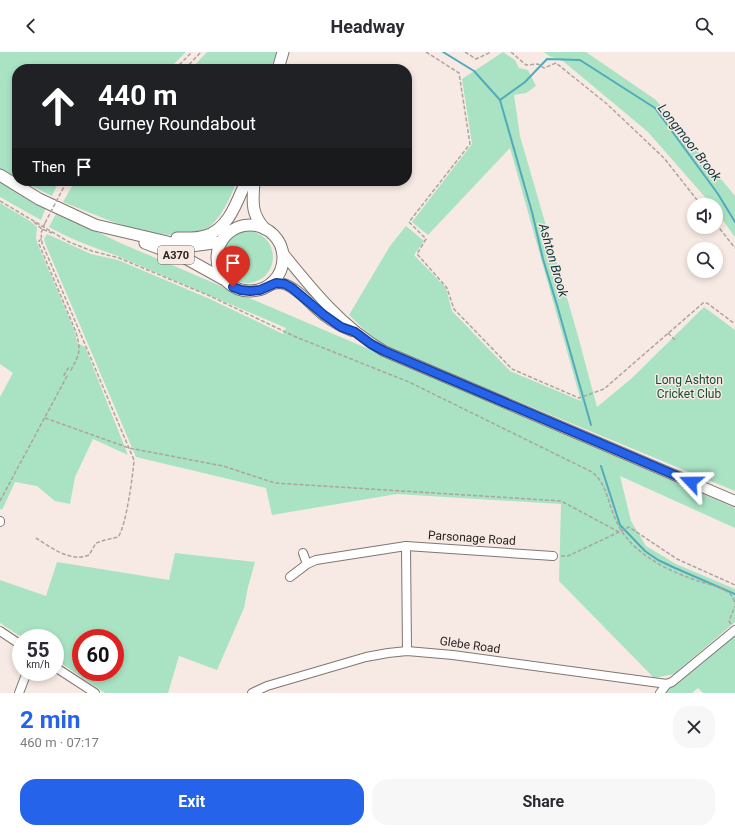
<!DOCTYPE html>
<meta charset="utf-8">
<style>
:root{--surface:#fff;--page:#f7f7f7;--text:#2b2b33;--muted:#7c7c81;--accent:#2563eb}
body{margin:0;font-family:Roboto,sans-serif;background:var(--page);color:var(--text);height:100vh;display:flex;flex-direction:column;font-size:15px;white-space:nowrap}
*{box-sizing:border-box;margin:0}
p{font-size:13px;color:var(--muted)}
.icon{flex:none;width:22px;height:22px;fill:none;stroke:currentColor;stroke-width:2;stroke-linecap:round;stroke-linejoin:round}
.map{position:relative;height:641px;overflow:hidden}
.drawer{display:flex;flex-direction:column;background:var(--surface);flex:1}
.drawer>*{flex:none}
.top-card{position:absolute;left:12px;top:12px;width:400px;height:122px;border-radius:16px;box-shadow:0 2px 6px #0003;background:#202124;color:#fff;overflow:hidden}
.fabs{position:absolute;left:687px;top:146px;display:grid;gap:8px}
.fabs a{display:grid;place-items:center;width:36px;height:36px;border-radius:50%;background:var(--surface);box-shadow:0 2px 6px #0003;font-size:20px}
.speed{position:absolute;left:12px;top:577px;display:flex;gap:8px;font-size:20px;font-weight:700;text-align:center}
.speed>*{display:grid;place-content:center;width:52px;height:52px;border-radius:50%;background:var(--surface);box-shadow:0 2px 6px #0003;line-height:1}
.speed small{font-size:10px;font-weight:400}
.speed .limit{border:6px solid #d22;background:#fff;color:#111}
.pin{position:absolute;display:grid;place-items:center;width:34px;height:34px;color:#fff;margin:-41px -17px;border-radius:50% 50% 50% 0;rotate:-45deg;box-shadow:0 0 4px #0007}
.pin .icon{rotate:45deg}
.me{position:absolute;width:44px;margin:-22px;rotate:293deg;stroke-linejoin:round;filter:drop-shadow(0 0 3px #0008)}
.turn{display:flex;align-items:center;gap:14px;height:84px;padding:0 20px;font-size:18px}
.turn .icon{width:52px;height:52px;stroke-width:2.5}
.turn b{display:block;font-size:28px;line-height:34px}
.then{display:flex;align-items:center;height:38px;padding:0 20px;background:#0003;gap:8px;font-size:15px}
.round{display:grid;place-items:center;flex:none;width:42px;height:42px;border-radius:16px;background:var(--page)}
.head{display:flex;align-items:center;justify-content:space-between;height:68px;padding:0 20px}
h1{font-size:24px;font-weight:700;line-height:30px;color:var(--accent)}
.primary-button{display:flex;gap:8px;margin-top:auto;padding:8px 20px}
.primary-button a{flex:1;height:46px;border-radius:16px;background:var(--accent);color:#fff;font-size:16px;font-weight:700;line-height:46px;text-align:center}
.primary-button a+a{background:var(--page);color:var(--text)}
header{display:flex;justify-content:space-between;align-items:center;height:52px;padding:0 20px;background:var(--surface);font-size:18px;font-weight:700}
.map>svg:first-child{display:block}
.green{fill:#a9e3c3;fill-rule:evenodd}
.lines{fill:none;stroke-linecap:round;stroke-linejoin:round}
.stream{stroke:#52aaba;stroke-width:2}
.minor-casing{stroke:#817671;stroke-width:10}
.major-casing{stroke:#817671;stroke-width:12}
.highway-casing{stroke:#817671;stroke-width:13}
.path{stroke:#ada39f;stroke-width:1.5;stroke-dasharray:4 2;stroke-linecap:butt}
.minor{stroke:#fff;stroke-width:8}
.major{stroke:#fff;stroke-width:10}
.highway{stroke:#fff;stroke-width:11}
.path-bridge{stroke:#ada39f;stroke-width:1.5;stroke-dasharray:4 2;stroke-linecap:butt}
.route-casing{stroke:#184099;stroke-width:10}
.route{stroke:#2563eb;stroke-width:7}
.labels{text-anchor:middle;stroke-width:3;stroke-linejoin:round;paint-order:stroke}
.shield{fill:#f7eae4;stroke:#665f5c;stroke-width:1}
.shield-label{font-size:11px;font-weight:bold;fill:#282321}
.park-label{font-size:12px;fill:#154b33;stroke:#f7eae4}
.street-label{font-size:12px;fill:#282321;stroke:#f7eae4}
.water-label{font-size:13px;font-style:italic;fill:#07333a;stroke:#f7eae4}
</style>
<header><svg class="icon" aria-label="back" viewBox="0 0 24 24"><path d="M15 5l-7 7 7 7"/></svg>Headway<svg class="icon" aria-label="search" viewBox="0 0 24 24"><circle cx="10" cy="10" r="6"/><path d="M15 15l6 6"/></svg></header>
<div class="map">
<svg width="735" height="641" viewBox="0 0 735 641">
<rect width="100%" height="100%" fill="#f7eae4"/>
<g class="green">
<polygon points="0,0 186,0 169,17 17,17 17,126 0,117"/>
<polygon points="207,0 277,0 270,17 191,17"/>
<polygon points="503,0 515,8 519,16 528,18 536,34 526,41 514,43 520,84 578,284 597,355 632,326 704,255 735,278 735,439 379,292 349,263 390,194 406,174 424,189 414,203 446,236 452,259 510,319 581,349 510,96 428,183 412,170 472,92 462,27"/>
<polygon points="544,0 586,0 656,48 735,144 735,185 716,159 716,153 712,153 648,80 563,9 549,4"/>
<polygon points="22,129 59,129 52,144"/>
<path d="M75,129h162c-7,17 -16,38 -31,49 -4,2 -8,2 -12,3 -43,9 -92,-16 -131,-31z"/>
<polygon points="0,130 46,155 41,168 0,145"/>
<polygon points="0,151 30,169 37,175 36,186 38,193 75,280 77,291 85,295 128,403 93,387 75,425 70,452 55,449 37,434 15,430 2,458 0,457 0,345 13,321 0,312"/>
<path d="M57,160l61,30 377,161 240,105v20l-115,-52 11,45 15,25 30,18 59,25v33l-61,52 -20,4 -95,-97 2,-77 -164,-10 -125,21 -6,-27 -130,-31 -91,-214 -1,-4 3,-5 44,20 27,6 92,39 73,35 3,-6 -171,-73c-23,-8 -45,-16 -66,-28z"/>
<circle cx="247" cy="205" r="26"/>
<path d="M175,501l80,9 -7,25 -4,21 -27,62 -38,-14 -11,37h-63l-50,-34v-21h-32l-23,-15v-43l46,16 11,-34 112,18zM81,586h34v34h-34z"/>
<polygon points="735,584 735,641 703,641 698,636 692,641 664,641"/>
</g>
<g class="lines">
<g class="stream">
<polyline points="443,0 474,19 500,48 525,30 547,7 580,8 655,56 718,142 735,170"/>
<polyline points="500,48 532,160 543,207 557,253 591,373"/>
<polyline points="601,414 620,473 645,499 658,508 675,516 735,542"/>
</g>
<defs>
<g id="minor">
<polyline points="0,469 0,470"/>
<polyline points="406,494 407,599"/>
<polyline points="303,501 307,512"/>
<polyline points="290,525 307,512 316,508 406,494 553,504"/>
<polyline points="0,579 21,593"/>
<polyline points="55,615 95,641"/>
<polyline points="19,641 27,620"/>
<polyline points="252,641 267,634 366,605 388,601 407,599 453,603 667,632 672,630 735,578"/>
<polyline points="660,641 667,632"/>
</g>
<g id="major">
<path d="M282,200c29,36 60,75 102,99l351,150"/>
<path d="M260,238c5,-2 11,-6 17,-7 17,-1 35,24 48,33 8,6 17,11 27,15"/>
</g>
<g id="highway">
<polyline points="278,17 283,0"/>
<polyline points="0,123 39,147 95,173 176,192 191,194 221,190"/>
<path d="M254,129c-1,20 -4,32 11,48"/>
<circle cx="250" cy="206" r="33"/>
<path d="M177,186c9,0 19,1 28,-2 23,-6 32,-34 41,-55"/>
<polyline points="145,191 187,207 223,227"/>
</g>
</defs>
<use href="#minor" class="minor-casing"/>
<use href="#major" class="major-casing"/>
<use href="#highway" class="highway-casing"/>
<g class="path">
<polyline points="426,0 459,21 470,92 409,170 426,187 417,202 447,236 454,257 512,317 579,346 604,337 703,251 707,251 735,272"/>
<polyline points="465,0 476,7 491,0"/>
<polyline points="511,0 526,13 538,12 544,16 556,11 607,52 664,106 701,153"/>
<polyline points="175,17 192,0"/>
<polyline points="185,17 201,0"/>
<path d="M0,149l69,41 23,9 27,7 91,38 86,41 113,45 183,90c15,12 15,28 23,46 6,16 19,30 33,39 15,11 33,18 50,24 10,3 23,6 31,12 4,3 5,7 6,11"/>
<polyline points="34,170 42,177 52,181"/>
<polyline points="716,172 735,196"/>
<polyline points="668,281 675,288"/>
<polyline points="45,366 129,396 223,414 275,431 561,449 619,480 629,475 677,507 735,533"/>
<path d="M0,449l67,-125 -3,-1 4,-7 3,2c9,-17 10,-19 5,-38l-37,-88v-3l3,-3"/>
<path d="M36,486c14,9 35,25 53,17l7,-12 9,-3 13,-3c8,-10 15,-62 16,-77l-92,-217 -1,-10 4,-10"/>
<polyline points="561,504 568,504 619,480"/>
<polyline points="731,572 729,569 735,554"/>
</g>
<use href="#minor" class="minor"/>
<use href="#major" class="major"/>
<use href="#highway" class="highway"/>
<polyline class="path-bridge" points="45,171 67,129"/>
</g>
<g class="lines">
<defs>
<polyline id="route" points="233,235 241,238 250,239 260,238 276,231 285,232 292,236 324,263 341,275 355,280 371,292 384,299 691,430"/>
</defs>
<use href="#route" class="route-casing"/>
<use href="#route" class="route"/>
</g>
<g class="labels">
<rect class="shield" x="158" y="194" width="36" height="18" rx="3"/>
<g class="shield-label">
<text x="176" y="207">A370</text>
</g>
<g class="park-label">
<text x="689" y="332">Long Ashton<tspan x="689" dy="14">Cricket Club</tspan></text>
</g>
<g class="street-label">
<text transform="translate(472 486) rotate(4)" y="4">Parsonage Road</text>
<text transform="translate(470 593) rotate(8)" y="4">Glebe Road</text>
</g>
<g class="water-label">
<text transform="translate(690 90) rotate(52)" y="5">Longmoor Brook</text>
<text transform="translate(554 208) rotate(74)" y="5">Ashton Brook</text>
</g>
</g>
</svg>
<div class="fabs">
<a><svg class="icon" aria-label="sound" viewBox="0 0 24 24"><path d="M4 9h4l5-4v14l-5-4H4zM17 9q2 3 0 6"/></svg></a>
<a><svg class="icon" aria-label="search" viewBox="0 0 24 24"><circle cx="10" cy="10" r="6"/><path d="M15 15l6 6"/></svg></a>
</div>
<div class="speed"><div>55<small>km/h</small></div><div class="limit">60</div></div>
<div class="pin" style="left:233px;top:235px;background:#d93025"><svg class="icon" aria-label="arrive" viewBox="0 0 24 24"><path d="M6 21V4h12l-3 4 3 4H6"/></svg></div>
<svg class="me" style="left:691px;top:430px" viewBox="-20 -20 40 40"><path d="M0-17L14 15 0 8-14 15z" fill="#2563eb" stroke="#fff" stroke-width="4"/></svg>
<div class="top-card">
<div class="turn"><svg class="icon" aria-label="ahead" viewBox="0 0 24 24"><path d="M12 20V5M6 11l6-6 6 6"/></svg><div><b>440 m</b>Gurney Roundabout</div></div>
<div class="then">Then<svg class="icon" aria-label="arrive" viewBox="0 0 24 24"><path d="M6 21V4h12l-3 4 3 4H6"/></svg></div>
</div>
</div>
<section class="drawer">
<div class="head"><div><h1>2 min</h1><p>460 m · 07:17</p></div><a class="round"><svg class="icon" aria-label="close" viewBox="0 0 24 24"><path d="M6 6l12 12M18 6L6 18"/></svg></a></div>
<div class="primary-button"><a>Exit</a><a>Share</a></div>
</section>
